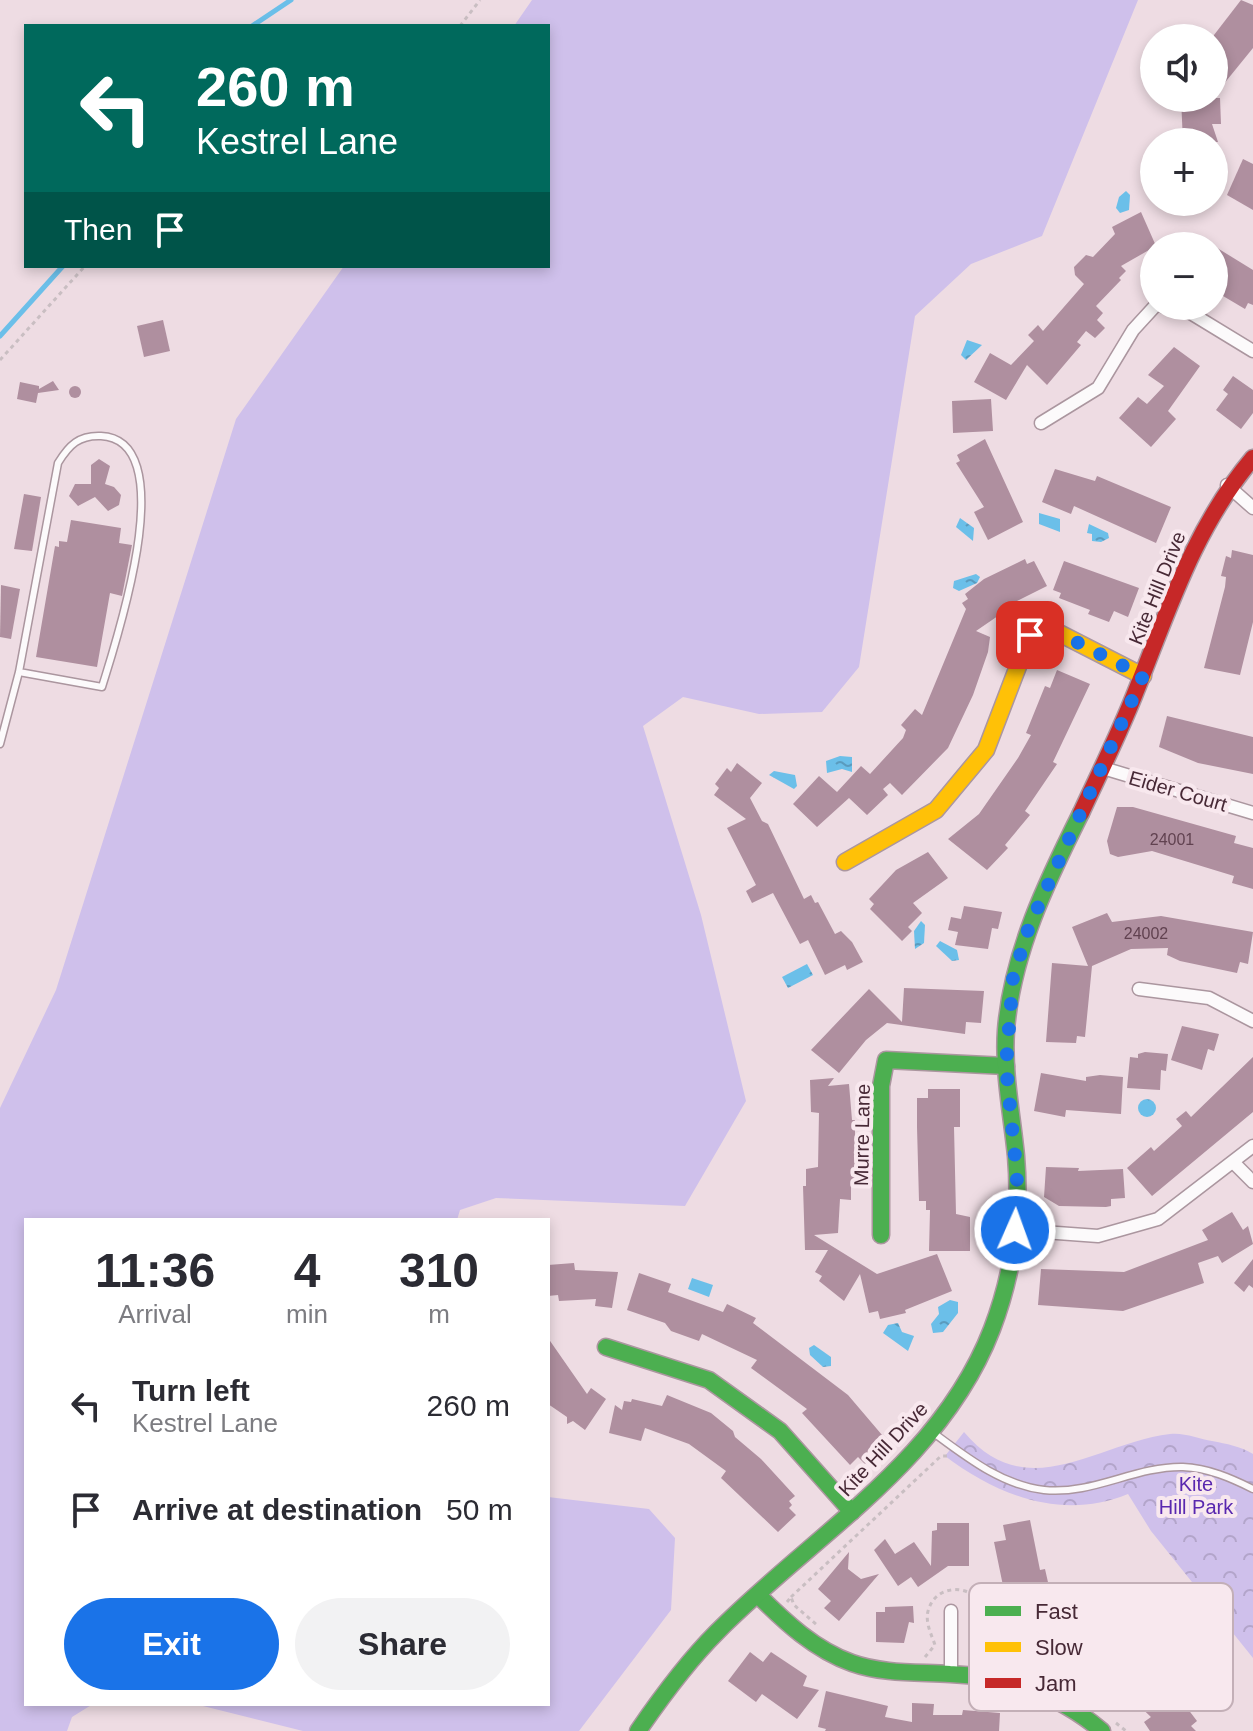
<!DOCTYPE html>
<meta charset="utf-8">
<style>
:root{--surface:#fff;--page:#f2f2f3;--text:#2b2b33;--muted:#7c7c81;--accent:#1a73e8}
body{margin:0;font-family:Arial,sans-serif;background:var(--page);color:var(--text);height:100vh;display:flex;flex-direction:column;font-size:30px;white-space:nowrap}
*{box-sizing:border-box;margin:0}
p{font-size:26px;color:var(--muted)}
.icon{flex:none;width:44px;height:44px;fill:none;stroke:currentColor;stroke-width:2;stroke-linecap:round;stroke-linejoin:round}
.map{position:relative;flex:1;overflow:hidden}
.drawer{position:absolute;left:24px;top:1218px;width:526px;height:488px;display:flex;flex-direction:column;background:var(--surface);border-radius:0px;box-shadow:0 4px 12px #0003}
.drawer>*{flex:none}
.top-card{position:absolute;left:24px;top:24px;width:526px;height:244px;border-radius:0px;box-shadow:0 4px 12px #0003;background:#00695c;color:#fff;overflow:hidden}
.tools{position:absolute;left:1140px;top:24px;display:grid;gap:16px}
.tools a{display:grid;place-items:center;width:88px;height:88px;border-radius:50%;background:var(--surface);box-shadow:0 4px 12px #0003;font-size:40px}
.pin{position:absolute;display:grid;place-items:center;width:68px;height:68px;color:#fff;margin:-34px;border-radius:16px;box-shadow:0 4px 12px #0006}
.me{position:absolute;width:88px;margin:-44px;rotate:2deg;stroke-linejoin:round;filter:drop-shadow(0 0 6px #0008)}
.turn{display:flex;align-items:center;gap:28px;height:168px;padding:0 40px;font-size:36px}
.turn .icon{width:104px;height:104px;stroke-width:2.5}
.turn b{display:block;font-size:56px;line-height:68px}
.then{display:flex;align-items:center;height:76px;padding:0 40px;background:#0003;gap:16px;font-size:30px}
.eta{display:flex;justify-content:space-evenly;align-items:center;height:136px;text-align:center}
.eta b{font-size:48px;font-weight:700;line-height:56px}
.button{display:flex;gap:16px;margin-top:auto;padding:16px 40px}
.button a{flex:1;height:92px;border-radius:48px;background:var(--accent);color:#fff;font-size:32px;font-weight:700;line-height:92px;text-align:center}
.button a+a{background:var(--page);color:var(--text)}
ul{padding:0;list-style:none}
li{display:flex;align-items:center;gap:24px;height:104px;padding:0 40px}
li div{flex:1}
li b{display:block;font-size:30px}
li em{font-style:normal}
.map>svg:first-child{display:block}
.grass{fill:#cfc0eb}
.park{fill:url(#park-crowns)}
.water{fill:url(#water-ripples)}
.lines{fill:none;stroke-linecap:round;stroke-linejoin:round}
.stream{stroke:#6bbfe9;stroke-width:5}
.building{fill:#af8f9f}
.lane-casing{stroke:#ab969f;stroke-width:9}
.street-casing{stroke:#ab969f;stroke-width:15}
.fast-casing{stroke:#ab969f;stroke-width:19}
.slow-casing{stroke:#ab969f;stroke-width:19}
.jam-casing{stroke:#ab969f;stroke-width:19}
.path{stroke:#c9bec2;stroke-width:3;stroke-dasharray:4 4;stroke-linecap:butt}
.lane{stroke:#fcfafb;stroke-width:6}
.street{stroke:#fcfafb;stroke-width:12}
.fast{stroke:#4caf50;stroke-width:16}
.slow{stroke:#ffc107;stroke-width:16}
.jam{stroke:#c62828;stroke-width:16}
.route{stroke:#1a73e8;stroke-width:14;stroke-dasharray:0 25.2}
.labels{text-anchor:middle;stroke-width:8;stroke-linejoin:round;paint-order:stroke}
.number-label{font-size:16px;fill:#614250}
.street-label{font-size:20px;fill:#472936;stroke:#f8e8ee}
.park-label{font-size:20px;fill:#5928af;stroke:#f8e8ee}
.key{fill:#f8e8ee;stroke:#c3afb7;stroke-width:2}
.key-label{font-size:22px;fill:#472936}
</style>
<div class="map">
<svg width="1253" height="1731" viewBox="0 0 1253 1731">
<defs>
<pattern id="park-crowns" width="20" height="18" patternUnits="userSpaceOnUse" patternTransform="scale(2)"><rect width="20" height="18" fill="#cfc0eb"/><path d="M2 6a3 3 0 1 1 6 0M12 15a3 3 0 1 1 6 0" fill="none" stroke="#b3a5ca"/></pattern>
<pattern id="water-ripples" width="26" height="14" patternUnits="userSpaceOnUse" patternTransform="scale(2)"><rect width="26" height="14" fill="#6bbfe9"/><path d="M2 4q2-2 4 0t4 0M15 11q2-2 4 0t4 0" fill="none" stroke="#5a9bbe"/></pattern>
</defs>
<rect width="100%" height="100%" fill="#eedce3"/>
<g class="grass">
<polygon points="532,0 1138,0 1042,236 971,264 915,316 859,667 822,712 759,714 683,697 643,726 701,915 746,1101 685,1206 496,1198 460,1210 457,1220 26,1220 26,1704 93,1704 72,1717 67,1731 0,1731 0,1108 56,990 236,419 344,266 548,266 548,26 514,26"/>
<polygon points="548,1497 649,1509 675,1538 671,1610 579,1731 303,1731 195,1704 548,1704"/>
</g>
<path class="park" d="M964,1432c63,75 132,11 206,2 13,-2 30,5 42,7 15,3 28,5 41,13v204l-102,-127 -23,-37c-65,27 -130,2 -183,-38z"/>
<g class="water">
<polygon points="1126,191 1130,195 1129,210 1120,213 1116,208 1119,197"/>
<polygon points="967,340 982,345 966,360 961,355"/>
<polygon points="1039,513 1060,519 1060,532 1039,524"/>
<polygon points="960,518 974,528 973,541 956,527"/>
<polygon points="1089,524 1108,533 1109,538 1101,542 1092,541 1092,534 1087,533"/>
<polygon points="976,574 980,577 977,583 959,591 953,588 954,581"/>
<polygon points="840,756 852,757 852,772 842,769 827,773 826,761"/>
<polygon points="774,771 795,775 797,786 794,789 769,775"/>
<polygon points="921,921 925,925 924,943 915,949 914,931"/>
<polygon points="940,941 957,950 959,960 952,961 936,946"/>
<polygon points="807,964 813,975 788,988 782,977"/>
<circle cx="1147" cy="1108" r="9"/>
<polygon points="692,1278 713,1285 709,1297 688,1289"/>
<polygon points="950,1300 958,1302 958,1313 943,1332 933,1333 931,1324 939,1314 938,1307"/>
<polygon points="898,1323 902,1332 914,1336 908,1351 883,1333 888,1325"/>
<polygon points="814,1345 831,1357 831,1366 823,1367 810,1355 809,1348"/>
</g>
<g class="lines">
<g class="stream">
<polyline points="252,26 291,0"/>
<polyline points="0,336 63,266"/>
</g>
</g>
<g class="building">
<polygon points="1241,0 1253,5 1253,48 1214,96 1214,35"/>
<polygon points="1181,98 1220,98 1221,124 1212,124 1218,142 1183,142"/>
<polygon points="1243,159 1253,164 1253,210 1227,195"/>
<polygon points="1141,212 1156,246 1121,266 1126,271 1119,278 1121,280 1096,306 1103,313 1097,320 1105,328 1095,338 1086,331 1077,342 1081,345 1047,385 1027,365 1006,400 974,382 990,353 1011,365 1034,341 1028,335 1038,325 1043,331 1084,284 1075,275 1074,267 1086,255 1093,257 1115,234 1112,227"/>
<polygon points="1214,246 1253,270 1253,305 1248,303 1245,309 1218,293 1221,289 1214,285"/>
<polygon points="163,320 170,351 144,357 137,326"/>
<polygon points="1174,347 1200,366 1168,411 1176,419 1151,447 1119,418 1138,397 1147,404 1164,386 1148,375"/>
<polygon points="1233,376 1253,390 1253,413 1241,429 1216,410 1228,394 1223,390"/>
<polygon points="53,381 59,390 38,393 36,403 17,399 20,382 39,386 39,389"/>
<circle cx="75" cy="392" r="6"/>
<polygon points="991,399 993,431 953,433 952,401"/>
<polygon points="985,439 1023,522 988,540 974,512 984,507 956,463 960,461 957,455"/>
<polygon points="99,459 110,466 105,484 114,487 121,495 119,505 108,511 95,497 78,506 69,496 75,484 91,484 91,465"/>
<polygon points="1055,469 1095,481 1097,476 1171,507 1156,543 1074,506 1071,514 1042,502"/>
<polygon points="24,494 41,497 32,551 14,549"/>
<polygon points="71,520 121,528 119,543 132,545 122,596 110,593 97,667 36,657 55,546 59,547 59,541 67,542"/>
<polygon points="1232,550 1253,555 1253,622 1240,675 1204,668 1225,587 1226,577 1221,576 1226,556 1231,558"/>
<polygon points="1025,559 1027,564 1034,561 1047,586 1009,605 1011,607 976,631 990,637 988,652 973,695 948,748 902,795 890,783 883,789 888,795 867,815 849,798 817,827 793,804 819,776 837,792 861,766 870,774 903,738 906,730 901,725 915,709 922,715 966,609 962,603 968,599 965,594 984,579"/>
<polygon points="1064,561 1139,588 1128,617 1114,611 1109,622 1088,614 1090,610 1059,598 1061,593 1053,590"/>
<polygon points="1,585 20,589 11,639 0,637"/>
<polygon points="1057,670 1090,684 1053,762 1057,764 1025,811 1030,815 1005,845 1008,848 987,870 948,839 979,814 1018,758 1031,735 1026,733 1045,686 1050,688"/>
<polygon points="1167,716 1253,737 1253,774 1198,763 1159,747"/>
<polygon points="737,763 762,783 750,798 762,821 768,824 804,899 811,895 815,903 818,902 835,934 841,931 852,942 863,962 847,970 845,965 825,975 808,940 800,944 773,893 752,903 746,891 756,885 727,828 746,819 714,795 719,788 715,784 727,768 731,772"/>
<polygon points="1117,807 1133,807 1236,836 1234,843 1253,848 1253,889 1232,883 1234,876 1152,851 1118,857 1110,854 1107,841"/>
<polygon points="928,852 948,878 913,903 922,913 908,927 912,931 902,941 870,909 874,904 869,899 896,870"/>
<polygon points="964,906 1002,912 998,929 992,928 988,949 955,945 958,932 948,930 951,917 961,919"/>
<polygon points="1107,913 1112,922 1161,916 1253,932 1248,964 1240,962 1237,973 1180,961 1167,955 1168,948 1131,949 1092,966 1085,1037 1077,1036 1076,1043 1046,1042 1052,963 1088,966 1072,927"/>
<polygon points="904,988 984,991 981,1023 966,1022 965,1034 887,1023 866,1040 839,1073 811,1050 869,989 902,1022"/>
<polygon points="1182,1026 1219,1034 1214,1051 1208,1049 1202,1070 1171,1060"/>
<polygon points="1145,1052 1168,1054 1166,1071 1161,1070 1160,1090 1127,1088 1130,1057 1138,1058 1138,1054"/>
<polygon points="1253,1057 1253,1112 1152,1196 1127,1168 1151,1147 1154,1151 1182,1126 1176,1119 1186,1111 1191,1117"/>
<polygon points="1041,1073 1086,1081 1086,1077 1100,1075 1123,1077 1121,1114 1066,1110 1065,1117 1034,1111"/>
<polygon points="834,1078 828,1086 849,1084 852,1120 855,1120 855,1185 851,1185 851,1200 840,1199 838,1233 814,1235 877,1274 937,1254 952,1291 905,1310 906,1313 880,1319 878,1311 869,1313 860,1274 844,1301 819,1281 822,1276 815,1272 828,1250 805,1250 803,1186 806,1186 806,1169 818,1167 819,1113 811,1112 810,1080"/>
<polygon points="928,1089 960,1089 960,1127 954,1127 956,1214 970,1217 970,1251 929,1251 930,1210 926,1210 926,1201 919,1201 917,1127 917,1098 928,1098"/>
<polygon points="1046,1167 1079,1168 1078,1171 1123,1169 1125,1198 1111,1199 1111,1206 1106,1207 1059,1206 1044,1197"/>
<polygon points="1232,1212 1243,1230 1248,1226 1253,1244 1222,1263 1218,1256 1198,1263 1204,1283 1123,1311 1038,1305 1041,1269 1124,1272 1208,1240 1202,1230"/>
<polygon points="1253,1259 1253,1288 1249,1285 1244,1292 1234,1283"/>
<polygon points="574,1263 575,1270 618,1272 612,1308 595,1306 596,1299 559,1301 558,1295 548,1296 548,1265"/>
<polygon points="639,1273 671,1284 668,1292 723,1312 727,1304 756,1318 753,1323 848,1395 888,1442 865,1464 858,1457 850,1465 802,1413 807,1409 751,1368 757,1360 702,1334 699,1341 671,1331 665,1323 627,1310"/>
<polygon points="548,1338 587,1394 591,1388 606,1399 585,1430 573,1421 567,1424 567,1417 548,1404"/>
<polygon points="667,1395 711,1413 733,1431 735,1437 761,1459 795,1496 789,1501 792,1505 789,1508 796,1515 778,1532 721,1478 726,1471 689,1444 645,1428 641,1441 609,1433 615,1405 622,1410 624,1401 631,1402 632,1399 662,1406"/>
<polygon points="1030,1520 1040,1570 1045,1569 1050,1591 1040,1593 1040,1648 1016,1648 1016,1639 1011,1639 1011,1634 1001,1633 1002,1610 1008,1610 994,1542 1006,1540 1003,1525"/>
<polygon points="937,1523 969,1523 969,1566 948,1566 918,1587 911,1577 898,1586 874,1550 885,1539 895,1554 914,1542 931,1566 932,1531 937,1530"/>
<polygon points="849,1552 848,1569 861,1579 879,1574 839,1621 824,1608 831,1601 818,1589"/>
<polygon points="913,1606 914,1623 909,1622 904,1643 876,1642 876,1612 885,1612 885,1607"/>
<polygon points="1098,1636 1111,1651 1133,1663 1174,1700 1178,1696 1197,1721 1191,1726 1196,1731 1150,1731 1144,1722 1151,1717 1131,1698 1123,1707 1093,1679 1086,1679 1066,1667 1082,1645"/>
<polygon points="750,1652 763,1662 771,1652 807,1676 803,1686 819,1690 797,1719 762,1694 756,1702 728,1681"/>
<polygon points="826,1691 888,1706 885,1717 912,1722 912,1703 934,1704 933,1715 962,1715 963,1710 1000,1713 999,1731 825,1731 826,1729 818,1727"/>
</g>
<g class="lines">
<defs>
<g id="lane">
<path d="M0,744l19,-72 39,-209c11,-18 21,-28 43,-27 83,4 14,208 1,251l-83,-15"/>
<path d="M931,1431c34,25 70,54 113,59 49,5 91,-24 139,-23 25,1 48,11 70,22"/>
</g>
<g id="street">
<polyline points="1162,306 1189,312 1253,351"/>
<polyline points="1041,423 1098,388 1133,330 1155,306"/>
<polyline points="1227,485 1253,508"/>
<polyline points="1103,768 1253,813"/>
<polyline points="1139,989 1209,998 1253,1021"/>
<polyline points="1234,1163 1253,1182"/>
<polyline points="1015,1230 1098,1236 1158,1219 1253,1146"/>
<polyline points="951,1611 951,1674"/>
</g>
<g id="fast">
<polyline points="881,1235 881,1086 886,1060 1006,1066"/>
<polyline points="606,1347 709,1380 780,1431 852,1512"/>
<path d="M758,1595c27,27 57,55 94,68 31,11 65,9 98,11 57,2 108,20 152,57"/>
<path d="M638,1731c24,-35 49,-69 79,-99 96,-97 224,-170 275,-303 21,-55 29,-114 24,-173 -4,-41 -13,-84 -10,-126 6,-77 41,-149 75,-217"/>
</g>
<polyline id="slow" points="845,862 936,810 986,750 1030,635 1055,631 1143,676"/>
<path id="jam" d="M1081,813c18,-39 37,-77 53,-117 34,-84 59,-167 119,-238"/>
</defs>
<use href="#lane" class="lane-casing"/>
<use href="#street" class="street-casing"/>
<use href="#fast" class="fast-casing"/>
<use href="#slow" class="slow-casing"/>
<use href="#jam" class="jam-casing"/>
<g class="path">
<polyline points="460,26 480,0"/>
<polyline points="0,360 85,266"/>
<polyline points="791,1597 941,1456 947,1456"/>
<polyline points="787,1602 791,1597 794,1605 817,1625"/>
<path d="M925,1657l10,-12c-4,-12 -11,-24 -6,-37 9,-25 45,-24 54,0 7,18 -11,30 -5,48l6,5"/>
<polyline points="1116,1723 1126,1731"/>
</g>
<use href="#lane" class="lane"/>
<use href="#street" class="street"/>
<use href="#fast" class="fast"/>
<use href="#slow" class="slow"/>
<use href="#jam" class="jam"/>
</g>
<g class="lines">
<polyline class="route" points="1015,1230 1017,1177 1006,1066 1013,978 1029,927 1143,676 1055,631 1030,635"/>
</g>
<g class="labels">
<g class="number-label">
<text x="1172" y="845">24001</text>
<text x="1146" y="939">24002</text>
</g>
<g class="street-label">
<text transform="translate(1157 588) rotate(-68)" y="7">Kite Hill Drive</text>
<text transform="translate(1178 791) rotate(16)" y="7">Eider Court</text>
<text transform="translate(862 1135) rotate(-89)" y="7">Murre Lane</text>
<text transform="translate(883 1449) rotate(-47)" y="7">Kite Hill Drive</text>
</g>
<g class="park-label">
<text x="1196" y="1491">Kite<tspan x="1196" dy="23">Hill Park</tspan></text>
</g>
</g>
<rect x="969" y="1583" width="264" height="128" rx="12" class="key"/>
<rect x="985" y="1606" width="36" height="10" fill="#4caf50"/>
<rect x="985" y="1642" width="36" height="10" fill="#ffc107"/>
<rect x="985" y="1678" width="36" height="10" fill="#c62828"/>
<g class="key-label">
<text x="1035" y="1619">Fast</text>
<text x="1035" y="1655">Slow</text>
<text x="1035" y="1691">Jam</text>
</g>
</svg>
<div class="tools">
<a><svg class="icon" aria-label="sound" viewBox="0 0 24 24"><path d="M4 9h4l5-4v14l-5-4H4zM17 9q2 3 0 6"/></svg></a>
<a>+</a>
<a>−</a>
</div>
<div class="pin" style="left:1030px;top:635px;background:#d93025"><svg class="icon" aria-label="arrive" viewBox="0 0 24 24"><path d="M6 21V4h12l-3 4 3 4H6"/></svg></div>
<svg class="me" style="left:1015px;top:1230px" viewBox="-20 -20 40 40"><circle r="17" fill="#1a73e8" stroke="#fff" stroke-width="3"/><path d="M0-11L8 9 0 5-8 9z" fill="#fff"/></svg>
<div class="top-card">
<div class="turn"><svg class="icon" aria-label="left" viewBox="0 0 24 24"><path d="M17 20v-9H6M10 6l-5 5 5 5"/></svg><div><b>260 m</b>Kestrel Lane</div></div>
<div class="then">Then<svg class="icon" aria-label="arrive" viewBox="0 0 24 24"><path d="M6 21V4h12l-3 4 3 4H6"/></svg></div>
</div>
<section class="drawer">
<div class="eta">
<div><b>11:36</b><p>Arrival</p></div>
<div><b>4</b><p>min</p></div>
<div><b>310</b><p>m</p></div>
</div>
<ul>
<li><svg class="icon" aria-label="left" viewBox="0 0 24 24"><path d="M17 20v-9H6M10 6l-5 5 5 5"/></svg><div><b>Turn left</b><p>Kestrel Lane</p></div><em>260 m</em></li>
<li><svg class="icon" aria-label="arrive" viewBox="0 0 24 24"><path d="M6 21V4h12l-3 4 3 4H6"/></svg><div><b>Arrive at destination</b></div><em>50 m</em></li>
</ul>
<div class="button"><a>Exit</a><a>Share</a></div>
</section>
</div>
